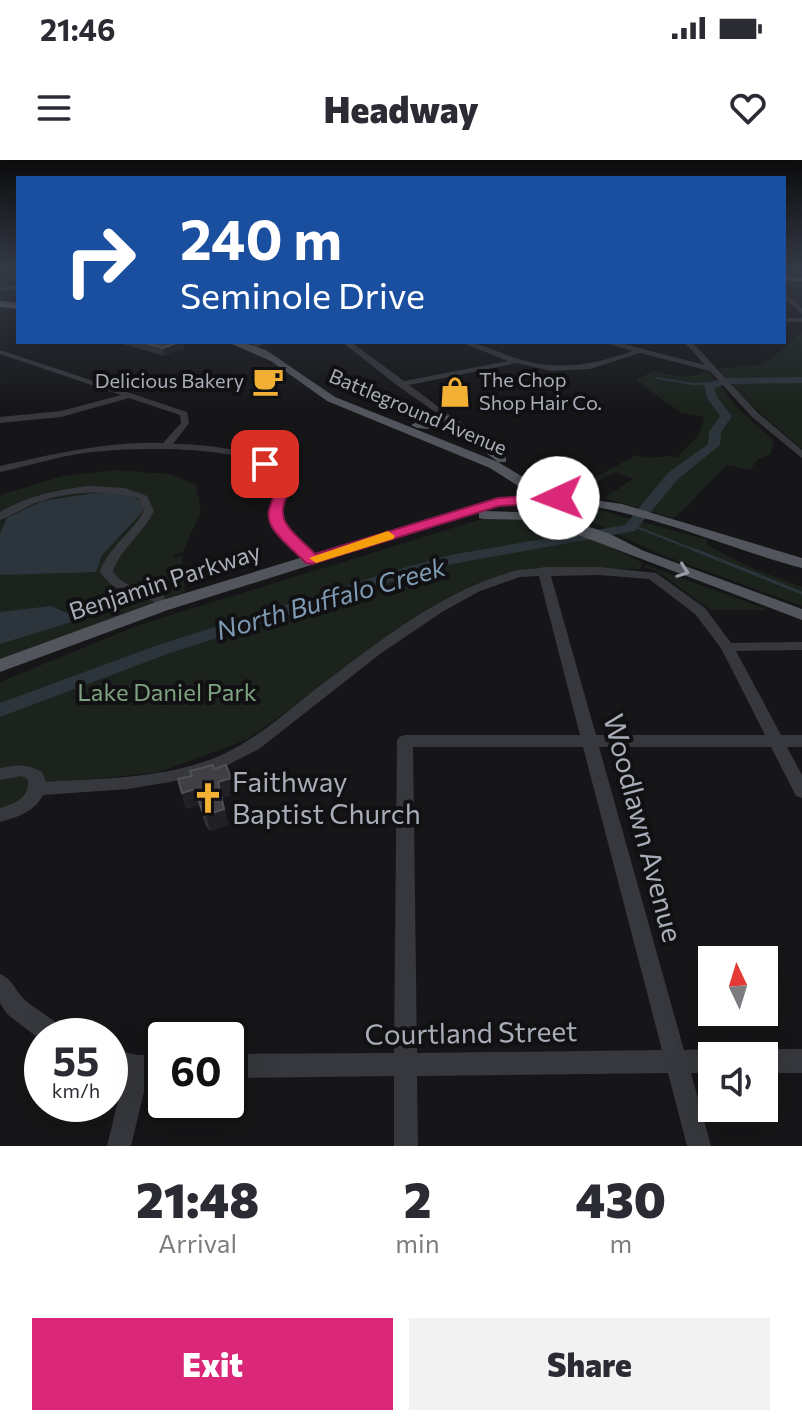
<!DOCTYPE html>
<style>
:root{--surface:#fff;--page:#f2f2f3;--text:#2b2b33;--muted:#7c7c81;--accent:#db2777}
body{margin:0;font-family:Commissioner,sans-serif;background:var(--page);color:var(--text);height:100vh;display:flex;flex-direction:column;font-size:30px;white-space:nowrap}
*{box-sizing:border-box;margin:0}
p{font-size:26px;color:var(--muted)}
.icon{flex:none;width:44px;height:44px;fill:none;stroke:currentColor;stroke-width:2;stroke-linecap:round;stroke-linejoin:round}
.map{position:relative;height:986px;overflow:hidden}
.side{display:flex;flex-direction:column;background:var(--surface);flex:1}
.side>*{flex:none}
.guide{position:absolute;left:16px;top:16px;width:770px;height:168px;border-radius:0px;box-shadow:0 8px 32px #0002;background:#1a4fa0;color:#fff;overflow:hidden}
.needle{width:52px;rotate:356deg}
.controls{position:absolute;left:698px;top:786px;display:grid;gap:16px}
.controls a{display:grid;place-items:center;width:80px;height:80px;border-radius:0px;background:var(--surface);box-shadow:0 8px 32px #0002;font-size:40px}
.speed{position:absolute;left:24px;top:858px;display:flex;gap:16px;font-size:40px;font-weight:700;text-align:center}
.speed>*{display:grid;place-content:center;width:104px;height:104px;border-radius:50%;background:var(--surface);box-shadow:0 8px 32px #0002;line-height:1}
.speed small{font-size:20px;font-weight:400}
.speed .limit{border:4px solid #111;border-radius:12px;background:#fff;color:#111}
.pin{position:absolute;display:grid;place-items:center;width:68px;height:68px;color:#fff;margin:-34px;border-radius:16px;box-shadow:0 4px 12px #0006}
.me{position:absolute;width:88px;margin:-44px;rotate:268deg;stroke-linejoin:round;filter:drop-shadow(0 0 6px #0008)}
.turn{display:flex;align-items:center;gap:28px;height:168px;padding:0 32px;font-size:36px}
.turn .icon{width:104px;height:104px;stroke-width:2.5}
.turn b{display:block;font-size:56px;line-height:68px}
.eta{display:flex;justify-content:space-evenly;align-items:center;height:136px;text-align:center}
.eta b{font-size:48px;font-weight:800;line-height:56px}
.primary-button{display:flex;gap:16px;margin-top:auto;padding:16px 32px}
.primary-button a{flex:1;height:92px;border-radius:0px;background:var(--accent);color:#fff;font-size:32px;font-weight:800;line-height:92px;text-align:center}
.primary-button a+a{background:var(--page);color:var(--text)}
.status{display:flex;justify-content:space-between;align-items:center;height:56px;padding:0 40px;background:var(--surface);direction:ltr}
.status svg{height:22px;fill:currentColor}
header{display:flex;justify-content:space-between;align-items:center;height:104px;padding:0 32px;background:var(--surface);font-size:36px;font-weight:800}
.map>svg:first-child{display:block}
.green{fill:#1c231d}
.water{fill:#2c353c}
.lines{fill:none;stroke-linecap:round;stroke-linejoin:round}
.stream-far1{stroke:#2c353c;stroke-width:2}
.stream{stroke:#2c353c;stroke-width:3}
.river{fill:#2c353c;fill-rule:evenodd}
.minor{fill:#37383d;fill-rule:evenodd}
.major{fill:#53555c;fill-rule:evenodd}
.highway{fill:#63666e;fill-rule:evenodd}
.wall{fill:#323236}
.shaded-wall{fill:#212124}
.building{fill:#3f3f44;stroke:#4f5156;stroke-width:2}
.oneway{stroke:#979ba6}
.route{fill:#db2777;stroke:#8e194d;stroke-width:2}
.slow{fill:#f59e0b}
.labels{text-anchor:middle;stroke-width:8;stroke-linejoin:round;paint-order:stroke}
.far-poi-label{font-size:20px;fill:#a8adb8;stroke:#111113;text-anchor:start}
.far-street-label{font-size:20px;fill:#a8adb8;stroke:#111113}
.street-label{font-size:24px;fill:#a8adb8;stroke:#111113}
.park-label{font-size:24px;fill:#7fa381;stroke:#111113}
.water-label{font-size:26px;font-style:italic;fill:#7f9bb3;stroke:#111113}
.near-poi-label{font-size:28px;fill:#a8adb8;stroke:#111113;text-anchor:start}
.near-street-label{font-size:28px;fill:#a8adb8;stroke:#111113}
</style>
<div class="status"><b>21:46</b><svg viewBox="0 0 49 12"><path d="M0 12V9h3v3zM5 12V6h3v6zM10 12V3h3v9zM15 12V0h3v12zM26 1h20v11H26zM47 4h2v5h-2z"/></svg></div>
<header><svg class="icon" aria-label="menu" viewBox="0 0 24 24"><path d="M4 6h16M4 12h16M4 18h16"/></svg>Headway<svg class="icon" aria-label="heart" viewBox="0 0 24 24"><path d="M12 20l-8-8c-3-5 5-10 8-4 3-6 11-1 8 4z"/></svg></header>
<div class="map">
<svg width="802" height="986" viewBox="0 0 802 986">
<rect width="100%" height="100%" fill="#161618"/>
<g class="green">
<path d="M802,172v117l-53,-46 -31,-35c53,-1 45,-3 84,-36z"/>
<path d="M705,210l4,2 27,34 38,35 -3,13 -13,5 -8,11 -22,-5c-21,16 -33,37 -55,53l-69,-20 29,-19 -18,-7 -20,11 1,12 -17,-5 3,-5 54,-30c13,6 27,-1 41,2l22,-22 5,-18 -23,-4 -45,-33 17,-9c16,3 37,11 52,-1z"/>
<polygon points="113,310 170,314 196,325 201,351 183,392 172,395 175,398 182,396 185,432 0,500 0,335 63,316"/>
<polygon points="573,343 708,380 706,384 751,408 802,427 802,446 657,393 596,364 567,346"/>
<polygon points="522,356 560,363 643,403 640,409 540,408 443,442 246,580 160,612 44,624 27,639 0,652 0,522 139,465 485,358"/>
<polygon points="646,405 769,450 711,450 657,411 644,407"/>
</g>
<g class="water">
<path d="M109,331c14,3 32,3 34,20l-41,44 -6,17 -96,3v-41l7,-16 35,-17z"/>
<polygon points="51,446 81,459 0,484 0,452"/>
</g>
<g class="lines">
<g class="stream-far1">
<polyline points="656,218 694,224 713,223"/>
<polyline points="631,365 700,392"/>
</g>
<polyline class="stream" points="695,390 802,433"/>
<polygon class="river" points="802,217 802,223 726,224 714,228 717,237 732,256 721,272 720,285 678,319 635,371 452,404 405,417 170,493 0,557 0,543 158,485 393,411 450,395 625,365 668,313 708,284 709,272 720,256 707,238 704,224 726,218"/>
<g class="minor">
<polygon points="18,125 18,129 0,131 0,127"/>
<polygon points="784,133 802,148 802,154 784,138"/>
<rect x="784" y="158" width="18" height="4"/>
<polygon points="259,182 269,182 252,189 248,187"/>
<path d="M342,182h9l53,39 104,-20 -48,-19c19,0 37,10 55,16 42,13 77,8 117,-7l-29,-9h13l89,23 -21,-23h8l66,71 44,37v8l-50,-41 -42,-46 -70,-18 -50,16 -39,2 -34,-8 -108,22 42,31v4l-3,1 -50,-35z"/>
<path d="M0,190l187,62 2,11 -16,21c27,0 104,5 113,37 4,14 -9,29 -3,43 7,14 24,23 35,35l-6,4 -4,-1c-13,-11 -32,-25 -37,-42 -3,-13 11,-29 4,-42 -20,-37 -153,-30 -191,-25 -28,4 -56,13 -84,19v-6c55,-12 107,-25 163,-23l18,-20 -1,-8 -51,-17 -68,19 -61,6v-6l61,-6 60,-16 -121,-41z"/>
<path d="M88,326l37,2 22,8 7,15c-11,22 -34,39 -41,60 8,16 33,19 50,24l5,11 -1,3h-10l-4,-8c-21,-7 -42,-10 -53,-30 9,-24 32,-38 44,-60l-6,-13c-34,-9 -70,-7 -103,5 -12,5 -23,13 -35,17v-8c27,-16 57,-22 88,-26z"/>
<path d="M544,407h55l57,6 49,35 26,35 71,-1v8l-66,1 45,84h21v12h-15l15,28v23l-6,-2 -25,-49h-172l85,303 28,-1 8,4 1,3h-9v17h-21l20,73h-24l-19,-73 -251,3 1,70h-24v-70l-164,2v-24l164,-1 3,-312 2,-4 6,-2h175l-41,-159 -19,1 -40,14 -38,21 -62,42 -121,95 -39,20 -50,13 -42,7 -85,6c-9,17 -25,22 -43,27v-14c15,-4 30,-11 28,-28l-6,-4 -22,4v-12c19,-3 24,-5 42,4l4,10c54,-4 112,-3 163,-22 43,-15 80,-51 116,-78 58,-44 118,-91 189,-111 10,-3 20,-1 30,-4zM599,415l50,4 46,35 26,34 44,87h-169l-45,-159zM413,587h170l79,303 -245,3z"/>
<path d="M0,814c11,4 14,14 22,23 13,14 36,21 43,39h-23v5l-35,-27 -7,-11z"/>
<polygon points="110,889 138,895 162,895 162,919 147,919 131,986 107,986 124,916 110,913"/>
<polygon points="764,889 802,889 802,913 764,913 764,896 755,896 756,893"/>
</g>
<g class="major">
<path d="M227,182h15l24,8 69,47 163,65 53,32 71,10 180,54v10c-97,-25 -218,-89 -318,-57l62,2 62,20 36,18 158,58v11l-263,-100 -55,-1 -5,-1v-6l-311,98 -168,62v-13l156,-57 337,-103 41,-3 -44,-28 -163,-67 -56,-40z"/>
<polygon points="444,256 452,256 506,296 506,302 498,302 449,265 442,270 417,268 411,265 417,262 439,263"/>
</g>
<g class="highway">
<rect x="784" y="117" width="18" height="4"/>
<polygon points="0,141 18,143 18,149 0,147"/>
</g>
</g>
<g class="wall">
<polygon points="117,182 183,182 184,188 164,196"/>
<polygon points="214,609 234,634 222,638 228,665 210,671 206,666 199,645 186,649 178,619"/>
</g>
<g class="shaded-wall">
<polygon points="179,182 183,182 184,188 164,196 163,188"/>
<polygon points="231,618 234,634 222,638 218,622"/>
<polygon points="195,629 199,645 186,649 182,633"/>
<polygon points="224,649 228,665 210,671 206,655"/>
</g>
<g class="building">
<polygon points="142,182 179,182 163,188"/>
<polygon points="213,605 214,609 226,605 231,618 218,622 224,649 206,655 202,650 195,629 182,633 178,619 192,616 190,611"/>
</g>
<defs><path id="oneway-chevron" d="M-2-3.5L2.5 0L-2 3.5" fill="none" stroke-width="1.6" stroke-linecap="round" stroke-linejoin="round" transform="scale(2)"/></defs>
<use class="oneway" href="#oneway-chevron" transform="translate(683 411) rotate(20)"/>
<linearGradient id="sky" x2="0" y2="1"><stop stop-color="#0c0c0d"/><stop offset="0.44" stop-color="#363c48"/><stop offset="1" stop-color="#363c48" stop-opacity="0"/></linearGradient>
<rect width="802" height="248" fill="url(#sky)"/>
<path class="route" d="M260,301h10c36,33 7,32 14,58 4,12 22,25 31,35l183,-56 60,-4 7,4 -7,4 -59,4 -187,58 -6,-1c-10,-11 -29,-25 -35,-38 -11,-23 20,-29 -11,-58z"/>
<polygon class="slow" points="388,371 395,376 393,379 316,403 309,398"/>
<defs>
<symbol id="cafe-bare" viewBox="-9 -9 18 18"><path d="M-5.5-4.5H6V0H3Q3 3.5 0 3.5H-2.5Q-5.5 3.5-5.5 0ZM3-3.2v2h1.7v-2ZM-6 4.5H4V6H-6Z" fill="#f2b134" stroke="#111113" stroke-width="2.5" paint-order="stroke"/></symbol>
<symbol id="shop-bare" viewBox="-9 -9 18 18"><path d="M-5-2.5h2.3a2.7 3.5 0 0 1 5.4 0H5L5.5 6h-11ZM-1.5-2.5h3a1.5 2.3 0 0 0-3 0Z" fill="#f2b134" stroke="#111113" stroke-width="2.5" paint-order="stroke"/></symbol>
<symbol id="church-bare" viewBox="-9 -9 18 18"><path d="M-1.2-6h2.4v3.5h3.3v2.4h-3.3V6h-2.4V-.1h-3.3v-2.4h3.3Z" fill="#f2b134" stroke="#111113" stroke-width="2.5" paint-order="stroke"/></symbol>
</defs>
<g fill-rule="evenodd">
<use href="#cafe-bare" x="246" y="199" width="44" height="44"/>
<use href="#shop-bare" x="433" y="210" width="44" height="44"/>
<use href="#church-bare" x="186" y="616" width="44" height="44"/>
</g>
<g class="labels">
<g class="far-poi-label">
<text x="479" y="227">The Chop<tspan x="479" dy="23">Shop Hair Co.</tspan></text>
<text x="244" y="228" text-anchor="end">Delicious Bakery</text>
</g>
<g class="far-street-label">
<text transform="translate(418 252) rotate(23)" y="7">Battleground Avenue</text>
</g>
<g class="street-label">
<text transform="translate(165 422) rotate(-18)" y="8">Benjamin Parkway</text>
</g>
<g class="park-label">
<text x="167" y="541">Lake Daniel Park</text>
</g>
<g class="water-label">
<text transform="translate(331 439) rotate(-16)" y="9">North Buffalo Creek</text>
</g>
<g class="near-poi-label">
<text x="232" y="632">Faithway<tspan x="232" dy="32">Baptist Church</tspan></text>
</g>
<g class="near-street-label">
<text transform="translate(643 668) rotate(75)" y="10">Woodlawn Avenue</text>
<text transform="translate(471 873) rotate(-1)" y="10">Courtland Street</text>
</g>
</g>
</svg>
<div class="controls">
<a><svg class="needle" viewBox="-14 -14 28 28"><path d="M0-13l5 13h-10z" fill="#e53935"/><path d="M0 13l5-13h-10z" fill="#7c7c81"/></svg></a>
<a><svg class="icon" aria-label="sound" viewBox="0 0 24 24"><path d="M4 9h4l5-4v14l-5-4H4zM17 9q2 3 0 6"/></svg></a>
</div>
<div class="speed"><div>55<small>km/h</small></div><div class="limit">60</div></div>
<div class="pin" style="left:265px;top:304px;background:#d93025"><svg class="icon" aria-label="arrive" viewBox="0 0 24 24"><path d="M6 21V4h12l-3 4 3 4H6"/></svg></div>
<svg class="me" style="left:558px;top:338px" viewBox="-20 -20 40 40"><circle r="19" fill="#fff"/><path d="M0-13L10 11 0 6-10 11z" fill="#db2777"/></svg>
<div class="guide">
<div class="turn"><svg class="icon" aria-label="right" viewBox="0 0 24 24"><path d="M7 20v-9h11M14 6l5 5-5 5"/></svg><div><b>240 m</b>Seminole Drive</div></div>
</div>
</div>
<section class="side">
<div class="eta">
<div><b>21:48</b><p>Arrival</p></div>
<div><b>2</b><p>min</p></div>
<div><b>430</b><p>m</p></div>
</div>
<div class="primary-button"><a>Exit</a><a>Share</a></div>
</section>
